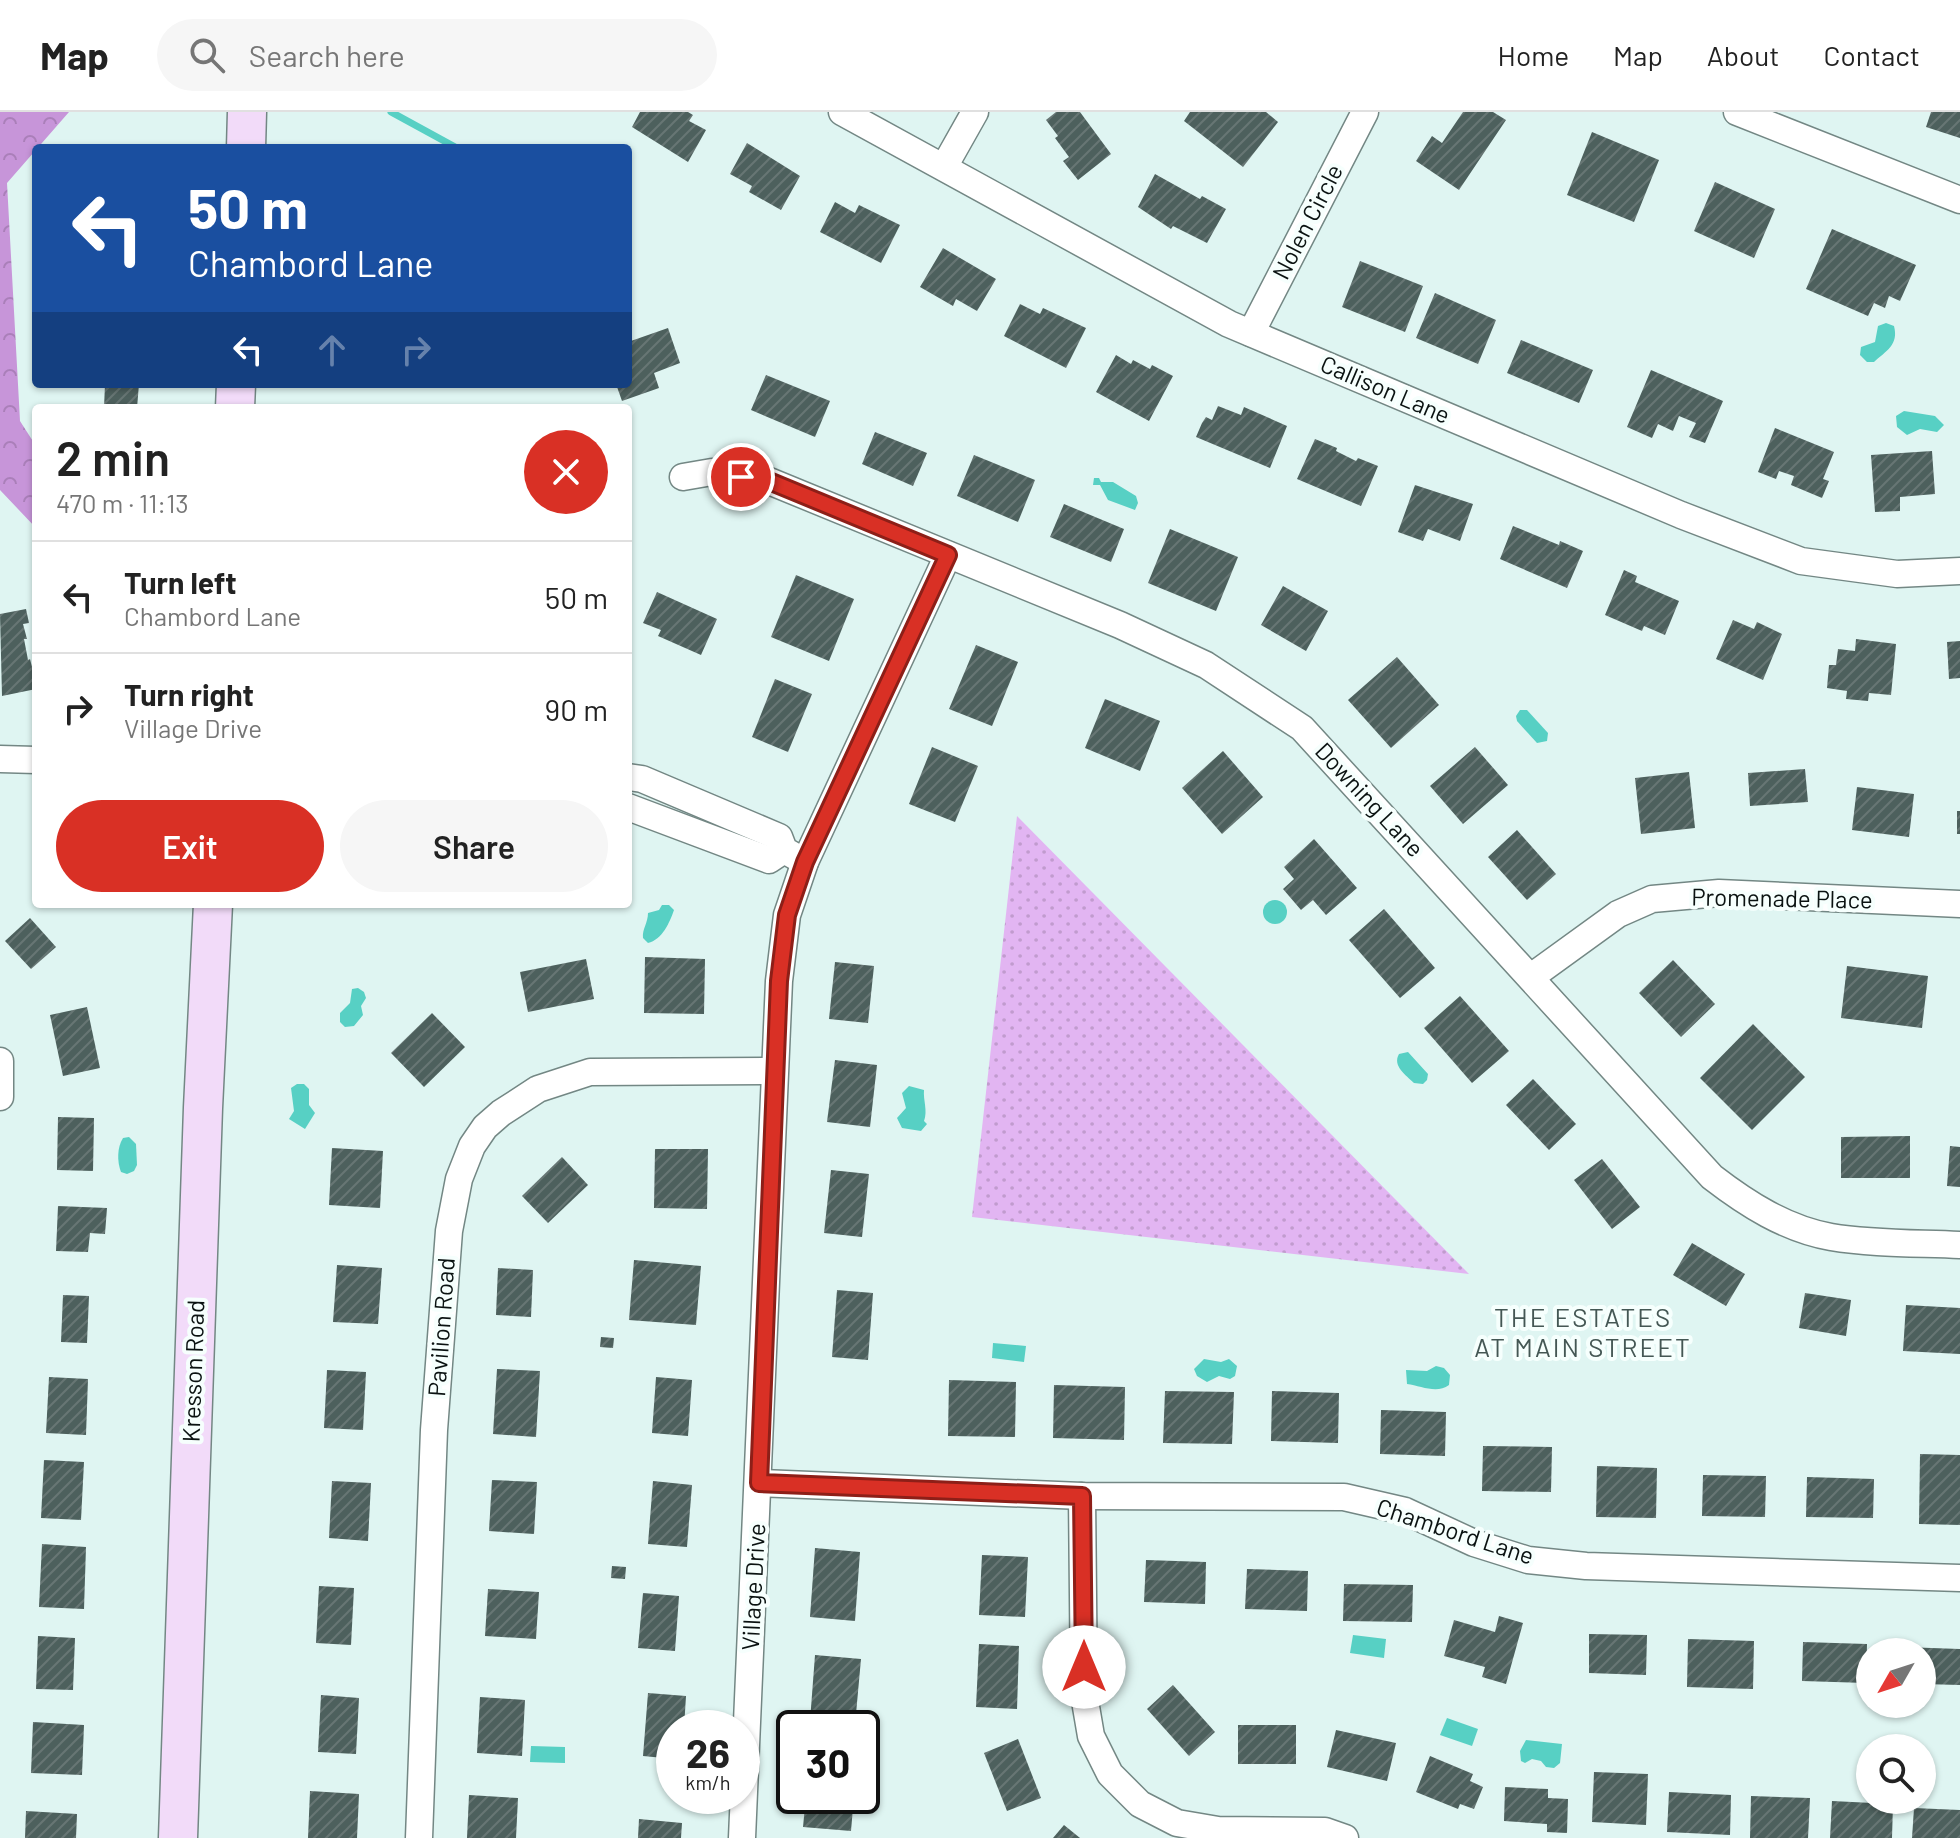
<!DOCTYPE html>
<meta charset="utf-8">
<style>
:root{--surface:#fff;--page:#f6f6f6;--text:#222;--muted:#767676;--line:#e0e0e0;--accent:#d93025}
body{margin:0;font-family:Barlow,sans-serif;background:var(--page);color:var(--text);height:100vh;display:flex;flex-direction:column;font-size:30px;white-space:nowrap}
*{box-sizing:border-box;margin:0}
p{font-size:26px;color:var(--muted)}
.icon{flex:none;width:44px;height:44px;fill:none;stroke:currentColor;stroke-width:2;stroke-linecap:round;stroke-linejoin:round}
.map{position:relative;flex:1;overflow:hidden}
.panel{position:absolute;left:32px;top:292px;width:600px;height:504px;display:flex;flex-direction:column;background:var(--surface);border-radius:8px;box-shadow:0 2px 6px #0004}
.panel>*{flex:none}
.hud{position:absolute;left:32px;top:32px;width:600px;height:244px;border-radius:8px;box-shadow:0 2px 6px #0004;background:#1a4fa0;color:#fff;overflow:hidden}
.needle{width:52px;rotate:231deg}
.controls{position:absolute;left:1856px;top:1526px;display:grid;gap:16px}
.controls a{display:grid;place-items:center;width:80px;height:80px;border-radius:50%;background:var(--surface);box-shadow:0 2px 6px #0004;font-size:40px}
.speed{position:absolute;left:656px;top:1598px;display:flex;gap:16px;font-size:40px;font-weight:700;text-align:center}
.speed>*{display:grid;place-content:center;width:104px;height:104px;border-radius:50%;background:var(--surface);box-shadow:0 2px 6px #0004;line-height:1}
.speed small{font-size:20px;font-weight:400}
.speed .limit{border:4px solid #111;border-radius:12px;background:#fff;color:#111}
.pin{position:absolute;display:grid;place-items:center;width:68px;height:68px;color:#fff;margin:-34px;border:4px solid #fff;border-radius:50%;box-shadow:0 2px 8px #0007}
.me{position:absolute;width:88px;margin:-44px;rotate:0deg;stroke-linejoin:round;filter:drop-shadow(0 0 6px #0008)}
.turn{display:flex;align-items:center;gap:28px;height:168px;padding:0 24px;font-size:36px}
.turn .icon{width:104px;height:104px;stroke-width:2.5}
.turn b{display:block;font-size:56px;line-height:68px}
.lanes{display:flex;align-items:center;height:76px;padding:0 24px;background:#0003;justify-content:center;gap:40px;direction:ltr}
.lanes .off{opacity:.35}
.round{display:grid;place-items:center;flex:none;width:84px;height:84px;border-radius:42px;background:var(--page)}
.overview{display:flex;align-items:center;justify-content:space-between;height:136px;padding:0 24px}
h1{font-size:48px;font-weight:600;line-height:60px}
.action{display:flex;gap:16px;margin-top:auto;padding:16px 24px}
.action a{flex:1;height:92px;border-radius:48px;background:var(--accent);color:#fff;font-size:32px;font-weight:600;line-height:92px;text-align:center}
.action a+a{background:var(--page);color:var(--text)}
ul{padding:0;list-style:none}
li{display:flex;align-items:center;gap:24px;height:112px;padding:0 24px;border-top:2px solid var(--line)}
li div{flex:1}
li b{display:block;font-size:30px}
li em{font-style:normal}
header{display:flex;align-items:center;gap:48px;box-sizing:border-box;height:112px;padding:0 40px;background:var(--surface);border-bottom:2px solid var(--line)}
header strong{font-size:38px}
nav{display:flex;gap:44px;margin-inline-start:auto;font-size:28px}
.search{width:560px;height:72px;background:var(--page);display:flex;align-items:center;gap:20px;box-sizing:border-box;padding:0 28px;border-radius:44px;color:var(--muted);font-size:30px}
.map>svg:first-child{display:block}
.grass{fill:url(#grass-dots)}
.forest{fill:url(#forest-crowns)}
.water{fill:#57d0c4}
.lines{fill:none;stroke-linecap:round;stroke-linejoin:round}
.stream{stroke:#57d0c4;stroke-width:7}
.building{fill:url(#building-hatch)}
.minor-casing{stroke:#738784;stroke-width:29}
.secondary-casing{stroke:#738784;stroke-width:41}
.minor{stroke:#fff;stroke-width:26}
.secondary{stroke:#f2dbf9;stroke-width:38}
.route-casing{stroke:#8d1f18;stroke-width:20}
.route{stroke:#d93025;stroke-width:14}
.labels{text-anchor:middle;stroke-width:8;stroke-linejoin:round;paint-order:stroke}
.street-label{font-size:24px;fill:#0a1211;stroke:#f6fffd}
.neighbourhood-label{font-size:26px;letter-spacing:2px;fill:#445754;stroke:#f6fffd}
</style>
<header>
<strong>Map</strong>
<div class="search"><svg class="icon" aria-label="search" viewBox="0 0 24 24"><circle cx="10" cy="10" r="6"/><path d="M15 15l6 6"/></svg>Search here</div>
<nav><a>Home</a><a>Map</a><a>About</a><a>Contact</a></nav>
</header>
<div class="map">
<svg width="1960" height="1726" viewBox="0 0 1960 1726">
<defs>
<pattern id="grass-dots" width="8" height="8" patternUnits="userSpaceOnUse" patternTransform="scale(2)"><rect width="8" height="8" fill="#e2b5f2"/><path d="M2 2h.1M6 6h.1" fill="none" stroke="#c19bce" stroke-width="1.8" stroke-linecap="round"/></pattern>
<pattern id="forest-crowns" width="20" height="18" patternUnits="userSpaceOnUse" patternTransform="scale(2)"><rect width="20" height="18" fill="#c795d9"/><path d="M2 6a3 3 0 1 1 6 0M12 15a3 3 0 1 1 6 0" fill="none" stroke="#aa7fb9"/></pattern>
<pattern id="building-hatch" width="6" height="6" patternUnits="userSpaceOnUse" patternTransform="scale(2)"><rect width="6" height="6" fill="#4d605d"/><path d="M-1 1l2-2M0 6l6-6M5 7l2-2" fill="none" stroke="#677674"/></pattern>
</defs>
<rect width="100%" height="100%" fill="#dff5f2"/>
<polygon class="grass" points="1017,704 1469,1162 972,1105"/>
<polygon class="forest" points="0,0 69,0 7,71 20,309 36,334 36,416 0,378"/>
<g class="water">
<path d="M1886,211l8,3c5,19 -8,25 -20,36h-7l-7,-7 1,-8 14,-5 3,-16z"/>
<polygon points="1904,299 1935,304 1944,313 1937,320 1920,317 1907,323 1897,315 1896,304"/>
<polygon points="1094,366 1099,366 1101,370 1113,370 1136,384 1138,391 1135,398 1108,388 1100,373 1093,373"/>
<polygon points="1520,598 1527,598 1548,621 1547,629 1537,631 1517,609 1516,604"/>
<circle cx="1275" cy="800" r="12"/>
<path d="M662,793h7l5,5c-4,12 -12,30 -26,33l-5,-5c-1,-9 5,-15 5,-25l11,-3z"/>
<polygon points="358,876 364,880 366,886 361,894 363,903 354,914 345,915 340,910 340,901 350,891 352,877"/>
<path d="M1408,940l20,22 -1,6 -4,4 -9,-1c-8,-8 -22,-17 -15,-29z"/>
<polygon points="297,972 304,972 309,977 309,993 315,1001 305,1017 289,1007 294,999 291,976"/>
<path d="M909,974l15,4c-1,10 4,21 0,31l3,3 -6,7 -19,-3 -5,-10 9,-10 -4,-15z"/>
<path d="M129,1025l7,7 1,21 -3,6 -7,3 -6,-2c-4,-10 -4,-25 2,-34z"/>
<polygon points="993,1231 1026,1234 1024,1250 992,1246"/>
<polygon points="1204,1247 1221,1250 1229,1247 1237,1254 1235,1264 1230,1267 1219,1264 1207,1270 1197,1264 1194,1257"/>
<path d="M1436,1254l8,2 6,7 -1,10c-12,9 -28,1 -42,-1l-1,-14 21,1z"/>
<polygon points="1353,1523 1386,1527 1384,1546 1350,1541"/>
<polygon points="1447,1606 1478,1617 1472,1634 1440,1623"/>
<polygon points="1526,1628 1562,1632 1560,1651 1554,1656 1546,1655 1541,1649 1532,1647 1525,1651 1521,1649 1520,1639"/>
<polygon points="531,1634 565,1635 565,1651 530,1650"/>
</g>
<g class="lines">
<polyline class="stream" points="391,0 457,36"/>
</g>
<g class="building">
<polygon points="640,0 688,0 693,3 689,9 706,18 688,50 632,15"/>
<polygon points="1056,0 1080,0 1111,42 1078,68 1063,49 1069,45 1055,26 1058,24 1046,8"/>
<polygon points="1190,0 1266,0 1278,10 1243,55 1184,9"/>
<polygon points="1463,0 1493,0 1506,8 1459,78 1416,49 1432,24 1442,31"/>
<polygon points="1931,0 1960,0 1960,26 1926,15"/>
<polygon points="1592,20 1659,48 1634,110 1567,83"/>
<polygon points="747,31 800,64 781,98 749,80 752,74 730,62"/>
<polygon points="1155,62 1200,87 1202,84 1226,97 1207,131 1173,114 1171,117 1138,95"/>
<polygon points="1715,70 1775,97 1754,146 1694,119"/>
<polygon points="835,90 855,101 859,93 900,113 881,151 820,120"/>
<polygon points="1832,117 1916,153 1900,189 1889,184 1885,196 1874,191 1868,204 1806,177"/>
<polygon points="943,136 996,167 977,199 956,187 953,194 920,175"/>
<polygon points="1360,149 1423,174 1405,220 1342,195"/>
<polygon points="1435,181 1496,208 1478,252 1416,226"/>
<polygon points="1020,192 1040,202 1043,196 1086,216 1066,256 1004,224"/>
<polygon points="668,216 680,251 654,261 659,276 622,289 616,272 628,272 628,230"/>
<polygon points="1521,228 1593,258 1579,291 1507,261"/>
<polygon points="1116,243 1131,252 1133,248 1150,257 1152,253 1173,264 1149,309 1096,280"/>
<polygon points="1651,258 1723,289 1705,331 1689,325 1696,311 1679,304 1673,319 1658,312 1652,326 1627,315"/>
<polygon points="766,263 830,289 815,325 751,298"/>
<polygon points="105,272 139,272 137,296 104,296"/>
<polygon points="1218,294 1241,303 1244,295 1287,314 1270,356 1196,325 1202,311 1206,305 1212,308"/>
<polygon points="1775,316 1834,340 1823,367 1829,369 1822,386 1791,373 1794,364 1779,359 1776,367 1758,360"/>
<polygon points="875,320 927,341 913,374 862,352"/>
<polygon points="1315,327 1337,336 1336,339 1356,349 1358,346 1378,354 1361,394 1297,367"/>
<polygon points="1932,339 1935,382 1900,385 1900,399 1875,400 1871,343"/>
<polygon points="974,343 1035,368 1018,410 957,384"/>
<polygon points="1415,373 1473,392 1460,429 1428,417 1423,429 1398,420"/>
<polygon points="1064,392 1124,417 1111,450 1050,425"/>
<polygon points="1513,414 1559,433 1560,429 1583,439 1567,476 1500,447"/>
<polygon points="1170,417 1238,445 1216,499 1148,471"/>
<polygon points="1624,458 1637,464 1635,470 1679,489 1665,523 1644,514 1642,519 1605,503"/>
<polygon points="796,463 854,487 829,549 771,525"/>
<polygon points="1283,474 1328,499 1306,539 1261,513"/>
<polygon points="657,480 717,507 701,543 658,524 661,518 643,511"/>
<polygon points="26,497 29,511 23,512 27,527 24,527 28,548 30,547 34,563 36,563 36,577 2,584 0,502"/>
<polygon points="1733,508 1754,517 1757,510 1782,522 1763,568 1716,547"/>
<polygon points="1856,527 1896,532 1891,583 1869,581 1868,589 1846,587 1847,579 1827,576 1829,553 1836,553 1838,537 1855,539"/>
<polygon points="1960,529 1960,566 1949,567 1947,530"/>
<polygon points="976,533 1018,550 992,614 949,597"/>
<polygon points="1397,545 1439,593 1391,636 1348,588"/>
<polygon points="775,567 812,582 788,640 752,625"/>
<polygon points="1105,587 1160,609 1140,659 1085,636"/>
<polygon points="932,635 978,654 955,710 909,692"/>
<polygon points="1475,635 1508,673 1463,712 1430,674"/>
<polygon points="1223,639 1263,685 1222,722 1182,676"/>
<polygon points="1805,657 1808,690 1750,694 1748,661"/>
<polygon points="1689,660 1695,716 1641,722 1635,666"/>
<polygon points="1857,675 1914,682 1909,725 1852,718"/>
<rect x="1957" y="699" width="3" height="23"/>
<polygon points="1517,718 1556,762 1527,788 1488,745"/>
<polygon points="1314,727 1357,776 1326,803 1313,788 1301,798 1283,777 1294,767 1284,755"/>
<polygon points="1384,797 1435,856 1400,886 1349,828"/>
<polygon points="30,806 56,835 31,857 5,829"/>
<polygon points="645,845 705,847 704,902 644,901"/>
<polygon points="586,847 594,887 528,900 520,860"/>
<polygon points="1673,848 1715,892 1681,925 1639,881"/>
<polygon points="835,850 874,854 868,911 829,907"/>
<polygon points="1847,854 1928,864 1922,916 1841,906"/>
<polygon points="1460,884 1509,939 1472,971 1424,916"/>
<polygon points="87,895 100,956 63,964 50,903"/>
<polygon points="432,901 465,935 424,975 391,941"/>
<polygon points="1753,912 1805,965 1752,1018 1700,966"/>
<polygon points="835,948 877,953 870,1015 827,1010"/>
<polygon points="1533,967 1576,1012 1549,1038 1506,993"/>
<polygon points="58,1005 94,1006 93,1059 57,1058"/>
<polygon points="1910,1024 1910,1066 1841,1066 1841,1025"/>
<polygon points="1950,1034 1960,1035 1960,1075 1947,1074"/>
<polygon points="332,1036 383,1039 380,1096 329,1093"/>
<polygon points="655,1037 708,1037 707,1097 654,1096"/>
<polygon points="562,1045 588,1073 548,1111 522,1084"/>
<polygon points="1602,1047 1640,1095 1612,1117 1574,1068"/>
<polygon points="831,1058 869,1062 862,1125 824,1121"/>
<polygon points="58,1094 107,1096 105,1122 90,1121 88,1140 56,1139"/>
<polygon points="1692,1131 1745,1162 1726,1194 1673,1163"/>
<polygon points="634,1148 701,1154 696,1213 629,1208"/>
<polygon points="337,1153 382,1156 378,1212 333,1210"/>
<polygon points="498,1156 533,1158 531,1205 496,1203"/>
<polygon points="837,1178 873,1181 868,1248 832,1245"/>
<polygon points="1805,1181 1851,1188 1846,1224 1799,1216"/>
<polygon points="63,1183 89,1184 87,1231 61,1230"/>
<polygon points="1906,1193 1960,1196 1960,1242 1903,1239"/>
<polygon points="601,1225 614,1226 613,1236 600,1235"/>
<polygon points="497,1257 540,1259 536,1325 493,1322"/>
<polygon points="327,1258 366,1260 363,1318 324,1316"/>
<polygon points="49,1265 88,1267 86,1323 46,1321"/>
<polygon points="656,1265 692,1268 688,1324 652,1321"/>
<polygon points="949,1268 1016,1270 1015,1325 948,1324"/>
<polygon points="1054,1273 1125,1275 1124,1328 1053,1326"/>
<polygon points="1165,1279 1234,1280 1232,1332 1163,1331"/>
<polygon points="1272,1279 1339,1281 1338,1331 1271,1329"/>
<polygon points="1381,1298 1446,1300 1445,1344 1380,1342"/>
<polygon points="1483,1334 1552,1335 1551,1380 1482,1379"/>
<polygon points="1920,1342 1960,1343 1960,1413 1919,1412"/>
<polygon points="44,1348 84,1350 81,1408 41,1406"/>
<polygon points="1597,1354 1657,1356 1656,1406 1596,1405"/>
<polygon points="1703,1363 1766,1364 1765,1405 1702,1404"/>
<polygon points="1807,1365 1874,1367 1873,1406 1806,1405"/>
<polygon points="492,1368 537,1370 534,1422 489,1419"/>
<polygon points="332,1369 371,1371 368,1429 329,1426"/>
<polygon points="653,1369 692,1373 687,1435 648,1432"/>
<polygon points="42,1432 86,1435 84,1497 39,1495"/>
<polygon points="815,1436 860,1440 855,1509 810,1505"/>
<polygon points="982,1443 1028,1445 1025,1505 979,1503"/>
<polygon points="1146,1448 1206,1450 1205,1492 1144,1490"/>
<polygon points="612,1454 626,1455 625,1467 611,1466"/>
<polygon points="1247,1457 1308,1459 1307,1499 1245,1497"/>
<polygon points="1344,1472 1413,1473 1412,1510 1343,1509"/>
<polygon points="319,1474 354,1476 351,1533 316,1531"/>
<polygon points="488,1477 539,1480 536,1527 485,1524"/>
<polygon points="643,1481 679,1484 675,1539 638,1536"/>
<polygon points="1499,1504 1523,1511 1506,1572 1482,1565 1485,1555 1444,1544 1454,1508 1495,1520"/>
<polygon points="1589,1522 1647,1523 1646,1563 1589,1561"/>
<polygon points="38,1524 75,1526 73,1578 36,1577"/>
<polygon points="1688,1527 1754,1529 1753,1577 1687,1575"/>
<polygon points="1803,1530 1867,1532 1866,1571 1802,1569"/>
<polygon points="979,1532 1019,1534 1017,1597 976,1595"/>
<polygon points="1903,1535 1960,1537 1960,1573 1922,1572 1922,1540 1903,1540"/>
<polygon points="815,1543 861,1547 855,1613 810,1609"/>
<polygon points="1173,1573 1215,1620 1189,1644 1147,1597"/>
<polygon points="648,1581 686,1584 684,1616 674,1616 674,1647 643,1644"/>
<polygon points="321,1583 359,1586 356,1642 318,1640"/>
<polygon points="480,1585 525,1588 522,1644 477,1641"/>
<polygon points="33,1610 84,1613 82,1663 31,1661"/>
<rect x="1238" y="1613" width="58" height="39"/>
<polygon points="1336,1618 1396,1631 1387,1669 1327,1655"/>
<polygon points="1018,1627 1041,1686 1007,1699 984,1641"/>
<polygon points="1430,1644 1473,1662 1470,1669 1483,1675 1474,1697 1460,1692 1458,1697 1416,1680"/>
<polygon points="1594,1660 1648,1662 1646,1713 1592,1710"/>
<polygon points="1505,1675 1548,1677 1548,1686 1568,1687 1567,1721 1547,1720 1547,1712 1504,1709"/>
<polygon points="310,1679 359,1682 357,1726 308,1726"/>
<polygon points="1669,1680 1731,1683 1730,1723 1667,1720"/>
<polygon points="469,1683 518,1686 516,1726 467,1726"/>
<polygon points="806,1684 854,1684 851,1719 803,1715"/>
<polygon points="1751,1684 1810,1686 1808,1726 1750,1726"/>
<polygon points="1832,1689 1893,1692 1892,1726 1830,1726"/>
<polygon points="1914,1696 1960,1698 1960,1726 1912,1726"/>
<polygon points="26,1699 77,1702 76,1726 25,1726"/>
<polygon points="639,1707 682,1711 681,1726 638,1726"/>
<polygon points="1064,1713 1080,1726 1053,1726"/>
</g>
<g class="lines">
<defs>
<g id="minor">
<polyline points="842,0 1229,212 1681,403 1801,449 1897,462 1960,459"/>
<polyline points="1737,0 1960,88"/>
<polyline points="944,55 975,0"/>
<polyline points="1251,221 1365,0"/>
<path d="M683,365l29,-5 57,9 351,144 86,40 96,63 410,449c35,27 74,52 119,60 42,7 87,6 129,8"/>
<polyline points="0,647 36,648"/>
<polyline points="628,665 642,667 779,725 784,738 805,750"/>
<polyline points="628,695 769,748 784,738"/>
<polyline points="1531,865 1618,802 1652,787 1719,781 1960,792"/>
<polyline points="0,949 0,985"/>
<polyline points="759,1371 1082,1384 1344,1385 1405,1399 1474,1431 1528,1448 1586,1454 1960,1466"/>
<polyline points="1082,1384 1084,1583 1091,1624 1110,1662 1140,1692 1177,1711 1218,1718 1325,1719 1345,1726"/>
<polyline points="419,1726 434,1318 449,1119 459,1067 472,1034 485,1015 501,1001 538,977 590,960 774,959"/>
<polyline points="742,1726 779,869 787,803 805,750 948,443"/>
</g>
<g id="secondary">
<polyline points="246,36 247,0"/>
<polyline points="235,296 236,272"/>
<polyline points="178,1726 203,996 213,792"/>
</g>
</defs>
<use href="#minor" class="minor-casing"/>
<use href="#secondary" class="secondary-casing"/>
<use href="#minor" class="minor"/>
<use href="#secondary" class="secondary"/>
</g>
<g class="lines">
<defs>
<polyline id="route" points="741,365 769,369 948,443 805,750 787,803 779,869 759,1371 1082,1384 1084,1555"/>
</defs>
<use href="#route" class="route-casing"/>
<use href="#route" class="route"/>
</g>
<g class="labels">
<g class="street-label">
<text transform="translate(1308 110) rotate(-63)" y="8">Nolen Circle</text>
<text transform="translate(1385 278) rotate(23)" y="8">Callison Lane</text>
<text transform="translate(1369 688) rotate(47)" y="8">Downing Lane</text>
<text transform="translate(1782 787) rotate(1)" y="8">Promenade Place</text>
<text transform="translate(442 1215) rotate(-86)" y="8">Pavilion Road</text>
<text transform="translate(194 1259) rotate(-88)" y="8">Kresson Road</text>
<text transform="translate(1455 1420) rotate(18)" y="8">Chambord Lane</text>
<text transform="translate(754 1475) rotate(-87)" y="8">Village Drive</text>
</g>
<g class="neighbourhood-label">
<text x="1583" y="1215">THE ESTATES<tspan x="1583" dy="30">AT MAIN STREET</tspan></text>
</g>
</g>
</svg>
<div class="controls">
<a><svg class="needle" viewBox="-14 -14 28 28"><path d="M0-13l5 13h-10z" fill="#e53935"/><path d="M0 13l5-13h-10z" fill="#767676"/></svg></a>
<a><svg class="icon" aria-label="search" viewBox="0 0 24 24"><circle cx="10" cy="10" r="6"/><path d="M15 15l6 6"/></svg></a>
</div>
<div class="speed"><div>26<small>km/h</small></div><div class="limit">30</div></div>
<div class="pin" style="left:741px;top:365px;background:#d93025"><svg class="icon" aria-label="arrive" viewBox="0 0 24 24"><path d="M6 21V4h12l-3 4 3 4H6"/></svg></div>
<svg class="me" style="left:1084px;top:1555px" viewBox="-20 -20 40 40"><circle r="19" fill="#fff"/><path d="M0-13L10 11 0 6-10 11z" fill="#d93025"/></svg>
<div class="hud">
<div class="turn"><svg class="icon" aria-label="left" viewBox="0 0 24 24"><path d="M17 20v-9H6M10 6l-5 5 5 5"/></svg><div><b>50 m</b>Chambord Lane</div></div>
<div class="lanes"><svg class="icon" aria-label="left" viewBox="0 0 24 24"><path d="M17 20v-9H6M10 6l-5 5 5 5"/></svg><svg class="icon off" aria-label="ahead" viewBox="0 0 24 24"><path d="M12 20V5M6 11l6-6 6 6"/></svg><svg class="icon off" aria-label="right" viewBox="0 0 24 24"><path d="M7 20v-9h11M14 6l5 5-5 5"/></svg></div>
</div>
<section class="panel">
<div class="overview"><div><h1>2 min</h1><p>470 m · 11:13</p></div><a class="round" style="background:#d93025;color:#fff"><svg class="icon" aria-label="close" viewBox="0 0 24 24"><path d="M6 6l12 12M18 6L6 18"/></svg></a></div>
<ul>
<li><svg class="icon" aria-label="left" viewBox="0 0 24 24"><path d="M17 20v-9H6M10 6l-5 5 5 5"/></svg><div><b>Turn left</b><p>Chambord Lane</p></div><em>50 m</em></li>
<li><svg class="icon" aria-label="right" viewBox="0 0 24 24"><path d="M7 20v-9h11M14 6l5 5-5 5"/></svg><div><b>Turn right</b><p>Village Drive</p></div><em>90 m</em></li>
</ul>
<div class="action"><a>Exit</a><a>Share</a></div>
</section>
</div>
